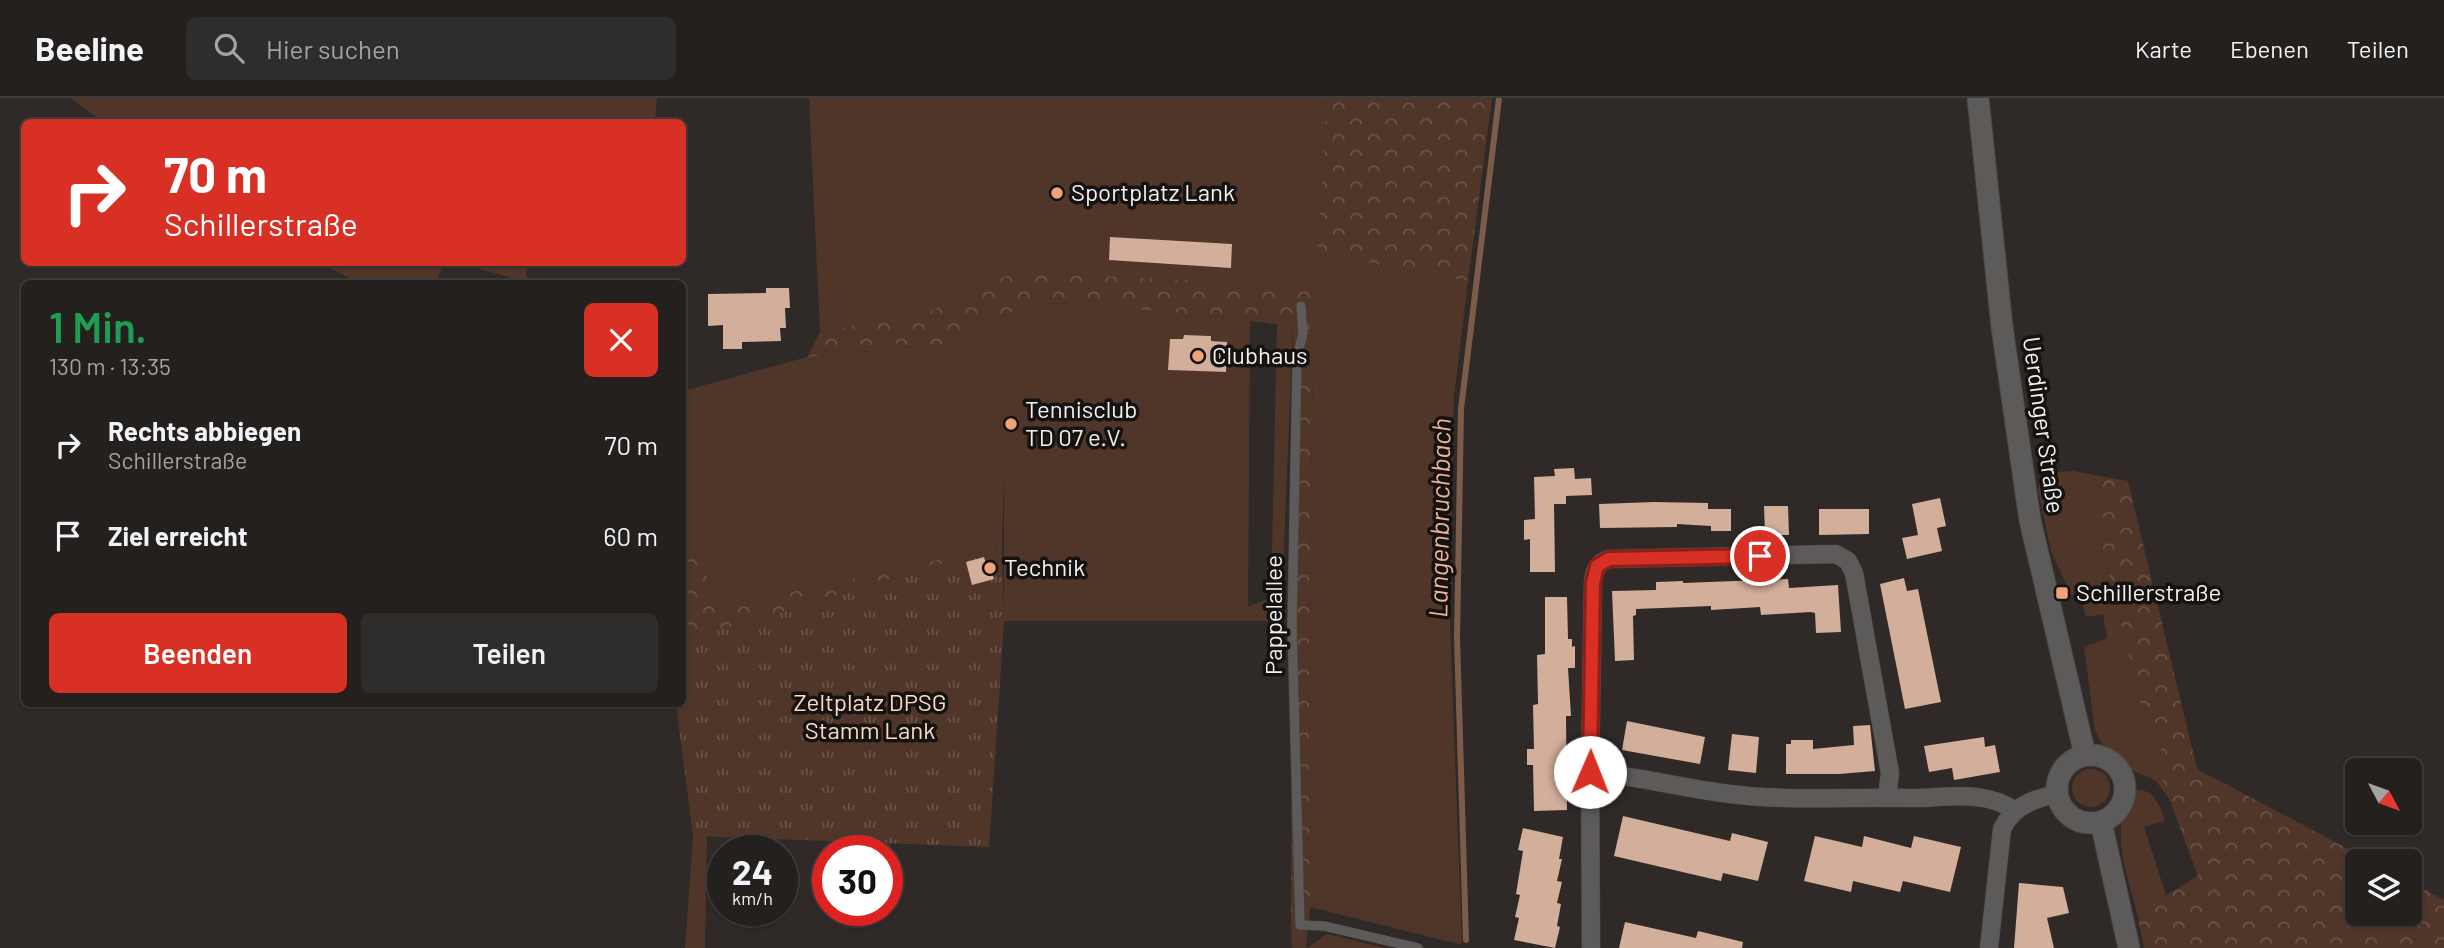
<!DOCTYPE html>
<html lang="de">
<meta charset="utf-8">
<style>
:root{--surface:#23201e;--page:#2f2d2b;--text:#f1f3f6;--muted:#a3a3a4;--line:#403e3c;--accent:#d93025}
body{margin:0;font-family:Barlow,sans-serif;background:var(--page);color:var(--text);height:100vh;display:flex;flex-direction:column;font-size:26px;white-space:nowrap}
*{box-sizing:border-box;margin:0}
p{font-size:23px;color:var(--muted)}
.icon{flex:none;width:38px;height:38px;fill:none;stroke:currentColor;stroke-width:2;stroke-linecap:round;stroke-linejoin:round}
.map{position:relative;flex:1;overflow:hidden}
.details{position:absolute;left:21px;top:182px;width:665px;height:427px;display:flex;flex-direction:column;background:var(--surface);border-radius:10px;box-shadow:0 2px 5px #0004,0 0 0 2px var(--line)}
.details>*{flex:none}
.top-card{position:absolute;left:21px;top:21px;width:665px;height:147px;border-radius:10px;box-shadow:0 2px 5px #0004,0 0 0 2px var(--line);background:#d93025;color:#fff;overflow:hidden}
.needle{width:46px;rotate:131deg}
.tools{position:absolute;left:2345px;top:660px;display:grid;gap:14px}
.tools a{display:grid;place-items:center;width:77px;height:77px;border-radius:10px;background:var(--surface);box-shadow:0 2px 5px #0004,0 0 0 2px var(--line);font-size:35px}
.speed{position:absolute;left:707px;top:737px;display:flex;gap:14px;font-size:35px;font-weight:700;text-align:center}
.speed>*{display:grid;place-content:center;width:91px;height:91px;border-radius:50%;background:var(--surface);box-shadow:0 2px 5px #0004,0 0 0 2px var(--line);line-height:1}
.speed small{font-size:18px;font-weight:400}
.speed .limit{border:10px solid #d22;background:#fff;color:#111}
.pin{position:absolute;display:grid;place-items:center;width:60px;height:60px;color:#fff;margin:-30px;border:4px solid #fff;border-radius:50%;box-shadow:0 2px 7px #0007}
.me{position:absolute;width:77px;margin:-38px;rotate:1deg;stroke-linejoin:round;filter:drop-shadow(0 0 5px #0008)}
.turn{display:flex;align-items:center;gap:24px;height:147px;padding:0 28px;font-size:32px}
.turn .icon{width:91px;height:91px;stroke-width:2.5}
.turn b{display:block;font-size:49px;line-height:60px}
.round{display:grid;place-items:center;flex:none;width:74px;height:74px;border-radius:10px;background:var(--page)}
.summary{display:flex;align-items:center;justify-content:space-between;height:119px;padding:0 28px}
h1{font-size:42px;font-weight:600;line-height:52px;color:#1e9e55}
.action{display:flex;gap:14px;margin-top:auto;padding:14px 28px}
.action a{flex:1;height:80px;border-radius:10px;background:var(--accent);color:#fff;font-size:28px;font-weight:600;line-height:80px;text-align:center}
.action a+a{background:var(--page);color:var(--text)}
ul{padding:0;list-style:none}
li{display:flex;align-items:center;gap:21px;height:91px;padding:0 28px}
li div{flex:1}
li b{display:block;font-size:26px}
li em{font-style:normal}
header{display:flex;align-items:center;gap:42px;box-sizing:border-box;height:98px;padding:0 35px;background:var(--surface);border-bottom:2px solid var(--line)}
header strong{font-size:33px}
nav{display:flex;gap:38px;margin-inline-start:auto;font-size:24px}
.search{width:490px;height:63px;background:var(--page);display:flex;align-items:center;gap:18px;box-sizing:border-box;padding:0 24px;border-radius:10px;color:var(--muted);font-size:26px}
.map>svg:first-child{display:block}
.grass{fill:#503628;fill-rule:evenodd}
.forest{fill:url(#forest-crowns)}
.park{fill:url(#park-tufts)}
.lines{fill:none;stroke-linecap:round;stroke-linejoin:round}
.stream{stroke:#7b5c4b;stroke-width:6}
.building{fill:#d2ae9b}
.service-casing{stroke:#4a4644;stroke-width:10}
.minor-casing{stroke:#4a4644;stroke-width:19}
.tertiary-casing{stroke:#4a4644;stroke-width:23}
.service{stroke:#5d5b5a;stroke-width:9}
.minor{stroke:#5d5b5a;stroke-width:18}
.tertiary{stroke:#5d5b5a;stroke-width:21}
.route-casing{stroke:#8d1f18;stroke-width:18}
.route{stroke:#d93025;stroke-width:12}
.poi-dot{fill:#f0a378;stroke:#151312;stroke-width:2.5}
.labels{text-anchor:middle;stroke-width:7;stroke-linejoin:round;paint-order:stroke}
.poi-label{font-size:24px;fill:#f3f0ee;stroke:#151312;text-anchor:start}
.street-label{font-size:24px;fill:#f3f0ee;stroke:#151312}
.park-label{font-size:24px;fill:#fcd8c5;stroke:#151312}
.water-label{font-size:26px;font-style:italic;fill:#edb495;stroke:#151312}
</style>
<header>
<strong>Beeline</strong>
<div class="search"><svg class="icon" aria-label="search" viewBox="0 0 24 24"><circle cx="10" cy="10" r="6"/><path d="M15 15l6 6"/></svg>Hier suchen</div>
<nav><a>Karte</a><a>Ebenen</a><a>Teilen</a></nav>
</header>
<div class="map">
<svg width="2444" height="850" viewBox="0 0 2444 850">
<defs>
<pattern id="forest-crowns" width="20" height="18" patternUnits="userSpaceOnUse" patternTransform="scale(1.75)"><rect width="20" height="18" fill="#503628"/><path d="M2 6a3 3 0 1 1 6 0M12 15a3 3 0 1 1 6 0" fill="none" stroke="#6a5348"/></pattern>
<pattern id="park-tufts" width="24" height="20" patternUnits="userSpaceOnUse" patternTransform="scale(1.75)"><rect width="24" height="20" fill="#503628"/><path d="M3 7l-1-3M5 7V3M7 7l1-3M15 17l-1-3M17 17v-4M19 17l1-3" fill="none" stroke="#6a5348"/></pattern>
</defs>
<rect width="100%" height="100%" fill="#2f2a28"/>
<g class="grass">
<polygon points="70,0 657,0 655,24 103,24"/>
<polygon points="809,0 1327,0 1317,156 1468,183 1454,298 1450,525 1462,847 1310,809 1309,537 1314,188 1063,176 1006,178 930,213 820,234"/>
<polygon points="320,165 444,165 435,186 359,185"/>
<polygon points="458,165 527,165 526,184"/>
<path d="M1082,205l168,16 -2,288 23,-9 6,-274 16,-1 -12,298h-277v-151l-2,76 -289,63 -10,-54 -20,-3v-161l124,-34 137,-13 64,-31 33,-9zM1184,237l27,1v5l16,1 -1,30 -57,-2 1,-31h13z"/>
<path d="M2073,373l32,6 -10,41 46,188 21,39 -3,18 3,16 8,21 -14,-19 -29,-13 -25,-25 -7,-12 -11,-84 23,-9 -4,-24 -17,3 -6,-24 -9,2 -20,-44 -13,-62c5,-19 18,-17 35,-18z"/>
<circle cx="2091" cy="690" r="19"/>
<path d="M2139,692c17,1 21,17 26,31l-21,6 22,68 -29,18c-7,-31 -26,-76 -10,-105 4,-8 3,-14 12,-18z"/>
<polygon points="693,738 707,738 705,850 685,850"/>
<polygon points="1327,836 1385,850 1307,850"/>
</g>
<g class="forest">
<polygon points="1327,0 1492,0 1468,183 1317,156"/>
<polygon points="1063,176 1314,188 1309,537 1310,809 1306,850 1292,850 1291,826 1293,225 1277,226 1082,205 1041,206 1008,215 944,246 807,259 820,234 930,213 1006,178"/>
<polygon points="2105,379 2128,383 2197,671 2371,763 2357,763 2357,816 2410,816 2410,784 2444,802 2444,850 2144,850 2137,815 2198,778 2162,681 2159,664 2162,647 2141,608 2095,420"/>
<polygon points="1002,448 683,543 683,454 703,457 714,511"/>
</g>
<polygon class="park" points="1002,448 1004,523 989,749 693,738 676,606 682,606 683,543"/>
<g class="lines">
<polyline class="stream" points="1466,842 1457,539 1461,311 1499,0"/>
</g>
<g class="building">
<polygon points="1110,139 1232,146 1231,170 1109,162"/>
<polygon points="766,190 789,190 790,210 785,210 786,230 780,230 781,243 742,244 742,251 723,251 723,227 708,228 708,196 766,195"/>
<polygon points="1184,237 1211,238 1211,243 1227,244 1226,274 1168,272 1170,241 1183,241"/>
<polygon points="1574,370 1575,381 1591,380 1592,397 1566,398 1566,406 1554,406 1555,474 1530,474 1530,441 1524,442 1524,422 1535,421 1534,379 1555,378 1554,371"/>
<polygon points="1940,400 1946,428 1937,430 1942,453 1907,461 1902,440 1918,437 1912,406"/>
<polygon points="1654,404 1708,405 1708,411 1731,411 1731,433 1711,433 1711,428 1677,426 1677,429 1600,430 1599,406"/>
<polygon points="1764,408 1788,408 1789,437 1765,437"/>
<polygon points="1819,411 1869,411 1869,436 1819,437"/>
<polygon points="984,459 986,466 989,465 994,481 972,487 966,464"/>
<polygon points="1904,480 1907,493 1918,491 1941,604 1905,611 1880,486"/>
<polygon points="1788,481 1789,490 1838,487 1841,534 1816,535 1815,515 1811,514 1761,517 1760,509 1711,512 1711,508 1636,511 1636,517 1633,518 1634,562 1615,563 1612,493 1656,492 1656,484 1683,483 1683,485"/>
<polygon points="1545,499 1567,499 1568,541 1572,541 1572,549 1575,548 1575,570 1568,570 1571,618 1566,618 1567,712 1534,713 1533,667 1527,667 1527,651 1534,651 1533,607 1538,606 1537,557 1545,556"/>
<polygon points="1627,623 1705,639 1700,666 1622,652"/>
<polygon points="1870,627 1875,673 1839,676 1786,676 1786,646 1791,646 1791,642 1813,642 1813,651 1854,647 1853,628"/>
<polygon points="1732,636 1759,639 1756,675 1728,672"/>
<polygon points="1984,639 1985,649 1995,647 2000,674 1954,682 1952,670 1929,674 1924,648"/>
<polygon points="1623,718 1730,743 1732,735 1768,744 1758,783 1723,775 1721,783 1614,758"/>
<polygon points="1523,730 1563,739 1559,761 1562,761 1557,783 1562,784 1557,805 1561,806 1557,828 1560,829 1555,850 1514,842 1519,820 1515,819 1520,797 1516,796 1523,753 1518,752"/>
<polygon points="1815,738 1862,749 1864,738 1911,750 1914,738 1961,749 1950,794 1903,783 1900,794 1853,783 1851,794 1804,783"/>
<polygon points="2019,785 2063,789 2069,815 2047,820 2054,850 2014,850"/>
<polygon points="1625,824 1696,840 1698,833 1743,844 1742,850 1619,850"/>
</g>
<g class="lines">
<defs>
<polyline id="service" points="1301,208 1303,235 1297,260 1292,528 1300,827 1324,828 1418,850"/>
<g id="minor">
<path d="M1590,674c50,4 99,18 149,23 55,6 111,2 166,3 37,1 79,-10 110,13"/>
<path d="M1591,850l-1,-176 3,-189c1,-13 4,-20 16,-24l227,-5 12,7 6,12 36,200 -3,25"/>
<path d="M1989,850l13,-119c11,-23 31,-30 55,-35"/>
</g>
<g id="tertiary">
<polyline points="1978,0 2002,229 2030,422 2085,657"/>
<circle cx="2091" cy="691" r="34"/>
<polyline points="2101,724 2129,850"/>
</g>
</defs>
<use href="#service" class="service-casing"/>
<use href="#minor" class="minor-casing"/>
<use href="#tertiary" class="tertiary-casing"/>
<use href="#service" class="service"/>
<use href="#minor" class="minor"/>
<use href="#tertiary" class="tertiary"/>
</g>
<g class="lines">
<defs>
<polyline id="route" points="1590,674 1593,485 1597,468 1609,461 1760,458"/>
</defs>
<use href="#route" class="route-casing"/>
<use href="#route" class="route"/>
</g>
<g class="poi-dot">
<circle cx="1057" cy="95" r="7"/>
<circle cx="1198" cy="258" r="7"/>
<circle cx="1011" cy="326" r="7"/>
<circle cx="990" cy="470" r="7"/>
<rect x="2055" y="488" width="14" height="14" rx="3.5"/>
</g>
<g class="labels">
<g class="poi-label">
<text x="1071" y="103">Sportplatz Lank</text>
<text x="1212" y="266">Clubhaus</text>
<text x="1025" y="320">Tennisclub<tspan x="1025" dy="28">TD 07 e.V.</tspan></text>
<text x="1004" y="478">Technik</text>
<text x="2076" y="503">Schillerstraße</text>
</g>
<g class="street-label">
<text transform="translate(2043 327) rotate(82)" y="8">Uerdinger Straße</text>
<text transform="translate(1274 517) rotate(-90)" y="8">Pappelallee</text>
</g>
<g class="park-label">
<text x="870" y="613">Zeltplatz DPSG<tspan x="870" dy="28">Stamm Lank</tspan></text>
</g>
<g class="water-label">
<text transform="translate(1440 420) rotate(-89)" y="9">Langenbruchbach</text>
</g>
</g>
</svg>
<div class="tools">
<a><svg class="needle" viewBox="-14 -14 28 28"><path d="M0-13l5 13h-10z" fill="#e53935"/><path d="M0 13l5-13h-10z" fill="#a3a3a4"/></svg></a>
<a><svg class="icon" aria-label="layers" viewBox="0 0 24 24"><path d="M12 4l9 5-9 5-9-5zM3 14l9 5 9-5"/></svg></a>
</div>
<div class="speed"><div>24<small>km/h</small></div><div class="limit">30</div></div>
<div class="pin" style="left:1760px;top:458px;background:#d93025"><svg class="icon" aria-label="arrive" viewBox="0 0 24 24"><path d="M6 21V4h12l-3 4 3 4H6"/></svg></div>
<svg class="me" style="left:1590px;top:674px" viewBox="-20 -20 40 40"><circle r="19" fill="#fff"/><path d="M0-13L10 11 0 6-10 11z" fill="#d93025"/></svg>
<div class="top-card">
<div class="turn"><svg class="icon" aria-label="right" viewBox="0 0 24 24"><path d="M7 20v-9h11M14 6l5 5-5 5"/></svg><div><b>70 m</b>Schillerstraße</div></div>
</div>
<section class="details">
<div class="summary"><div><h1>1 Min.</h1><p>130 m · 13:35</p></div><a class="round" style="background:#d93025;color:#fff"><svg class="icon" aria-label="close" viewBox="0 0 24 24"><path d="M6 6l12 12M18 6L6 18"/></svg></a></div>
<ul>
<li><svg class="icon" aria-label="right" viewBox="0 0 24 24"><path d="M7 20v-9h11M14 6l5 5-5 5"/></svg><div><b>Rechts abbiegen</b><p>Schillerstraße</p></div><em>70 m</em></li>
<li><svg class="icon" aria-label="arrive" viewBox="0 0 24 24"><path d="M6 21V4h12l-3 4 3 4H6"/></svg><div><b>Ziel erreicht</b></div><em>60 m</em></li>
</ul>
<div class="action"><a>Beenden</a><a>Teilen</a></div>
</section>
</div>
